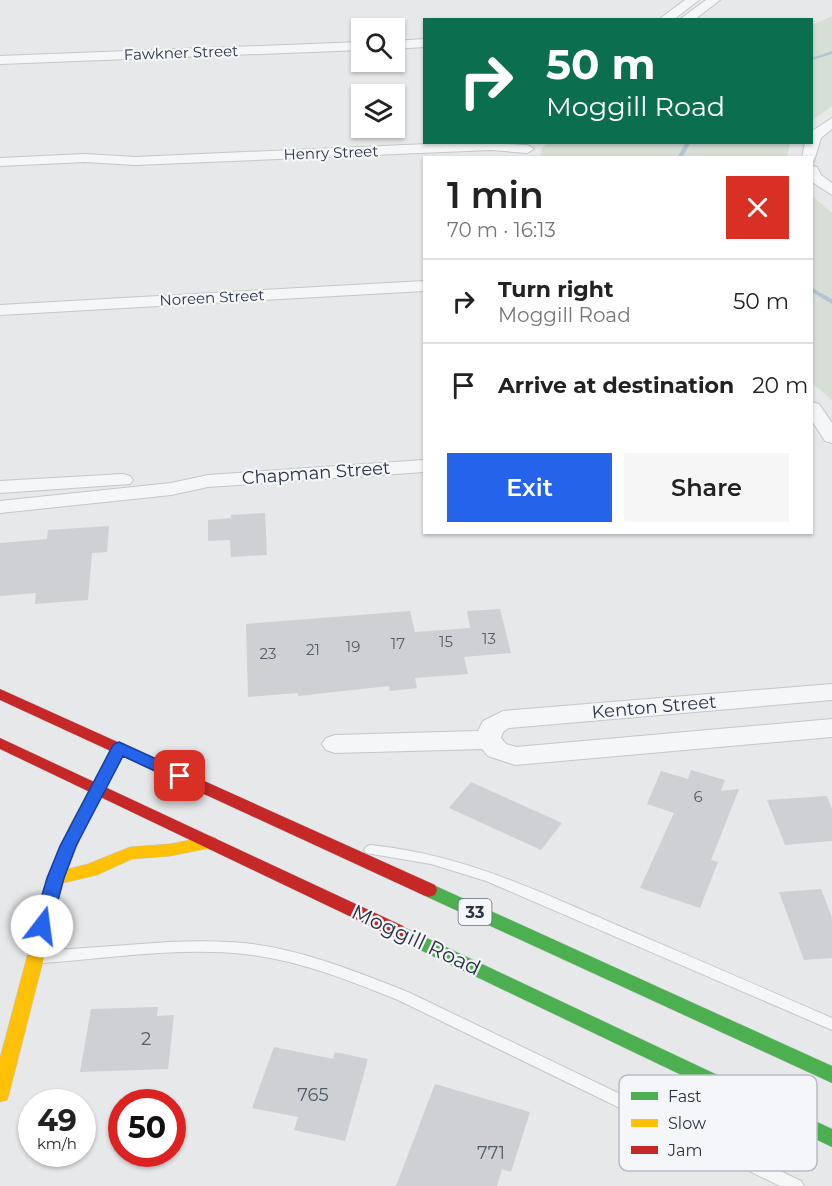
<!DOCTYPE html>
<meta charset="utf-8">
<style>
:root{--surface:#fff;--page:#f6f6f6;--text:#222;--muted:#767676;--line:#e0e0e0;--accent:#2563eb}
body{margin:0;font-family:Montserrat,sans-serif;background:var(--page);color:var(--text);height:100vh;display:flex;flex-direction:column;font-size:22px;white-space:nowrap}
*{box-sizing:border-box;margin:0}
p{font-size:20px;color:var(--muted)}
.icon{flex:none;width:33px;height:33px;fill:none;stroke:currentColor;stroke-width:2;stroke-linecap:round;stroke-linejoin:round}
.map{position:relative;flex:1;overflow:hidden}
.sheet{position:absolute;left:423px;top:156px;width:390px;height:378px;display:flex;flex-direction:column;background:var(--surface);border-radius:0px;box-shadow:0 2px 4px #0004}
.sheet>*{flex:none}
.guide{position:absolute;left:423px;top:18px;width:390px;height:126px;border-radius:0px;box-shadow:0 2px 4px #0004;background:#0b6e4f;color:#fff;overflow:hidden}
.fabs{position:absolute;left:351px;top:18px;display:grid;gap:12px}
.fabs a{display:grid;place-items:center;width:54px;height:54px;border-radius:0px;background:var(--surface);box-shadow:0 2px 4px #0004;font-size:30px}
.speed{position:absolute;left:18px;top:1089px;display:flex;gap:12px;font-size:30px;font-weight:700;text-align:center}
.speed>*{display:grid;place-content:center;width:78px;height:78px;border-radius:50%;background:var(--surface);box-shadow:0 2px 4px #0004;line-height:1}
.speed small{font-size:15px;font-weight:400}
.speed .limit{border:9px solid #d22;background:#fff;color:#111}
.pin{position:absolute;display:grid;place-items:center;width:51px;height:51px;color:#fff;margin:-26px;border-radius:12px;box-shadow:0 3px 9px #0006}
.me{position:absolute;width:66px;margin:-33px;rotate:15deg;stroke-linejoin:round;filter:drop-shadow(0 0 4px #0008)}
.turn{display:flex;align-items:center;gap:21px;height:126px;padding:0 24px;font-size:27px}
.turn .icon{width:78px;height:78px;stroke-width:2.5}
.turn b{display:block;font-size:42px;line-height:51px}
.round{display:grid;place-items:center;flex:none;width:63px;height:63px;border-radius:0px;background:var(--page)}
.head{display:flex;align-items:center;justify-content:space-between;height:102px;padding:0 24px}
h1{font-size:36px;font-weight:600;line-height:45px}
.cta{display:flex;gap:12px;margin-top:auto;padding:12px 24px}
.cta a{flex:1;height:69px;border-radius:0px;background:var(--accent);color:#fff;font-size:24px;font-weight:600;line-height:69px;text-align:center}
.cta a+a{background:var(--page);color:var(--text)}
ul{padding:0;list-style:none}
li{display:flex;align-items:center;gap:18px;height:84px;padding:0 24px;border-top:2px solid var(--line)}
li div{flex:1}
li b{display:block;font-size:22px}
li em{font-style:normal}
.map>svg:first-child{display:block}
.green{fill:#d6ded6}
.lines{fill:none;stroke-linecap:round;stroke-linejoin:round}
.stream{fill:#b4c4d5;fill-rule:evenodd}
.building{fill:#ced0d3}
.lane-casing{stroke:#c4c6c8;stroke-width:2}
.street-casing{stroke:#c4c6c8;stroke-width:2}
.fast-casing{stroke:#c4c6c8;stroke-width:1}
.slow-casing{stroke:#c4c6c8;stroke-width:1}
.jam-casing{stroke:#c4c6c8;stroke-width:1}
.lane{fill:#f5f6f7;fill-rule:evenodd}
.street{fill:#f5f6f7;fill-rule:evenodd}
.fast{fill:#4caf50;fill-rule:evenodd}
.slow{fill:#ffc107;fill-rule:evenodd}
.jam{fill:#c62828;fill-rule:evenodd}
.route{fill:#2563eb;stroke:#184099;stroke-width:1.5}
.labels{text-anchor:middle;stroke-width:4.5;stroke-linejoin:round;paint-order:stroke}
.far-street-label{font-size:15px;fill:#2b3445;stroke:#f4f6f9}
.number-label{font-size:15px;fill:#545c69}
.shield{fill:#f4f6f9;stroke:#676e7b;stroke-width:1.5}
.shield-label{font-size:16px;font-weight:bold;fill:#2b3445}
.street-label{font-size:18px;fill:#2b3445;stroke:#f4f6f9}
.near-number-label{font-size:18px;fill:#545c69}
.near-street-label{font-size:21px;fill:#2b3445;stroke:#f4f6f9}
.key{fill:#f4f6f9;stroke:#b8bcc3;stroke-width:1.5}
.key-label{font-size:16px;fill:#2b3445}
</style>
<div class="map">
<svg width="832" height="1186" viewBox="0 0 832 1186">
<rect width="100%" height="100%" fill="#e6e8ea"/>
<g class="green">
<polygon points="832,16 832,106 812,121 812,25"/>
<polygon points="547,143 547,142 790,143 787,157 540,157 542,148"/>
<polygon points="812,196 832,213 832,400 812,383"/>
</g>
<g class="lines">
<g class="stream">
<polygon points="832,51 832,54 812,60 812,58"/>
<polygon points="686,142 691,142 682,158 677,158"/>
<polygon points="812,288 832,299 832,304 812,292"/>
</g>
</g>
<g class="building">
<polygon points="265,513 267,555 231,557 230,540 208,541 208,520 231,518 231,515"/>
<polygon points="109,526 107,552 92,553 88,600 35,604 36,593 0,596 0,543 47,539 48,530"/>
<polygon points="500,609 511,653 464,657 468,674 415,678 417,688 390,691 389,686 298,696 298,693 248,697 246,624 410,611 415,632 470,628 467,611"/>
<polygon points="691,770 725,780 721,791 739,789 711,860 718,862 700,908 640,888 674,813 647,804 661,771 688,779"/>
<polygon points="471,782 562,823 541,850 449,808"/>
<polygon points="827,796 832,809 832,841 785,845 767,800"/>
<polygon points="821,889 832,917 832,958 804,960 779,892"/>
<polygon points="158,1007 157,1016 174,1015 168,1069 80,1072 91,1009"/>
<polygon points="274,1047 333,1059 335,1052 368,1059 345,1141 294,1130 298,1117 252,1108"/>
<polygon points="435,1084 530,1112 511,1172 502,1169 497,1186 396,1186"/>
</g>
<g class="lines">
<defs>
<g id="lane">
<path d="M370,845c91,9 166,45 249,81 71,30 142,61 213,92v12l-346,-149 -55,-17 -65,-11 -2,-3 2,-3z"/>
<path d="M169,942c25,-1 50,-1 75,1 56,6 111,28 164,49l393,189 3,5h-24l-382,-186c-49,-20 -100,-40 -153,-46 -67,-7 -135,4 -202,9l-5,-2 -2,-4 2,-4 5,-2z"/>
</g>
<g id="street">
<polygon points="685,0 699,0 673,20 658,20"/>
<polygon points="706,0 720,0 694,20 679,20"/>
<polygon points="424,39 424,47 394,49 394,41"/>
<polygon points="362,42 362,50 0,64 0,56"/>
<polygon points="832,118 832,129 821,138 814,161 812,162 812,158 802,158 805,142 812,142 812,131"/>
<polygon points="472,142 527,145 534,149 527,153 491,150 135,165 85,162 0,166 0,158 85,154 135,157"/>
<polygon points="812,166 817,167 821,175 832,183 832,195 812,182"/>
<polygon points="424,281 424,291 0,315 0,305"/>
<polygon points="812,402 819,404 832,423 832,443 825,441 812,421"/>
<polygon points="424,460 424,472 208,487 171,495 0,513 0,501 171,483 208,475"/>
<polygon points="123,474 130,476 133,480 130,484 0,493 0,481"/>
<polygon points="832,684 832,700 509,728 503,732 501,738 506,744 516,747 832,719 832,737 515,765 488,756 482,749 335,753 326,750 322,744 326,738 335,735 478,731 483,721 503,711"/>
</g>
<g id="fast">
<polygon points="429,883 832,1066 832,1083 423,895 421,890 423,885"/>
<polygon points="397,924 832,1129 832,1147 391,936 388,931 391,926"/>
</g>
<polygon id="slow" points="119,743 124,744 127,748 85,827 68,869 88,864 130,847 170,844 210,836 216,838 218,842 216,846 210,848 170,856 132,859 97,875 63,883 9,1094 7,1100 0,1102 0,1058 48,878 69,827 114,744"/>
<g id="jam">
<polygon points="0,689 435,885 437,890 435,895 429,897 423,895 0,700"/>
<polygon points="0,738 403,926 406,931 403,936 397,938 391,936 0,749"/>
</g>
</defs>
<use href="#lane" class="lane-casing"/>
<use href="#street" class="street-casing"/>
<use href="#fast" class="fast-casing"/>
<use href="#slow" class="slow-casing"/>
<use href="#jam" class="jam-casing"/>
<use href="#lane" class="lane"/>
<use href="#street" class="street"/>
<use href="#fast" class="fast"/>
<use href="#slow" class="slow"/>
<use href="#jam" class="jam"/>
</g>
<polygon class="route" points="119,742 185,772 188,776 185,780 174,780 123,756 76,846 64,878 51,926 48,931 42,933 36,931 33,926 47,878 60,846 112,747 114,744"/>
<g class="labels">
<g class="far-street-label">
<text transform="translate(181 53) rotate(-2)" y="5">Fawkner Street</text>
<text transform="translate(331 153) rotate(-2)" y="5">Henry Street</text>
<text transform="translate(212 298) rotate(-3)" y="5">Noreen Street</text>
</g>
<g class="number-label">
<text x="489" y="644">13</text>
<text x="446" y="647">15</text>
<text x="398" y="649">17</text>
<text x="353" y="652">19</text>
<text x="313" y="655">21</text>
<text x="268" y="659">23</text>
<text x="698" y="802">6</text>
</g>
<rect class="shield" x="458.5" y="899" width="33" height="26" rx="4.5"/>
<g class="shield-label">
<text x="475" y="918">33</text>
</g>
<g class="street-label">
<text transform="translate(316 473) rotate(-4)" y="6">Chapman Street</text>
<text transform="translate(654 707) rotate(-5)" y="6">Kenton Street</text>
</g>
<g class="near-number-label">
<text x="146" y="1045">2</text>
<text x="313" y="1101">765</text>
<text x="491" y="1159">771</text>
</g>
<g class="near-street-label">
<text transform="translate(416 940) rotate(25)" y="7">Moggill Road</text>
</g>
</g>
<rect x="619" y="1075" width="198" height="96" rx="9" class="key"/>
<rect x="631" y="1092" width="27" height="8" fill="#4caf50"/>
<rect x="631" y="1119" width="27" height="8" fill="#ffc107"/>
<rect x="631" y="1146" width="27" height="8" fill="#c62828"/>
<g class="key-label">
<text x="668" y="1102">Fast</text>
<text x="668" y="1129">Slow</text>
<text x="668" y="1156">Jam</text>
</g>
</svg>
<div class="fabs">
<a><svg class="icon" aria-label="search" viewBox="0 0 24 24"><circle cx="10" cy="10" r="6"/><path d="M15 15l6 6"/></svg></a>
<a><svg class="icon" aria-label="layers" viewBox="0 0 24 24"><path d="M12 4l9 5-9 5-9-5zM3 14l9 5 9-5"/></svg></a>
</div>
<div class="speed"><div>49<small>km/h</small></div><div class="limit">50</div></div>
<div class="pin" style="left:180px;top:776px;background:#d93025"><svg class="icon" aria-label="arrive" viewBox="0 0 24 24"><path d="M6 21V4h12l-3 4 3 4H6"/></svg></div>
<svg class="me" style="left:42px;top:926px" viewBox="-20 -20 40 40"><circle r="19" fill="#fff"/><path d="M0-13L10 11 0 6-10 11z" fill="#2563eb"/></svg>
<div class="guide">
<div class="turn"><svg class="icon" aria-label="right" viewBox="0 0 24 24"><path d="M7 20v-9h11M14 6l5 5-5 5"/></svg><div><b>50 m</b>Moggill Road</div></div>
</div>
<section class="sheet">
<div class="head"><div><h1>1 min</h1><p>70 m · 16:13</p></div><a class="round" style="background:#d93025;color:#fff"><svg class="icon" aria-label="close" viewBox="0 0 24 24"><path d="M6 6l12 12M18 6L6 18"/></svg></a></div>
<ul>
<li><svg class="icon" aria-label="right" viewBox="0 0 24 24"><path d="M7 20v-9h11M14 6l5 5-5 5"/></svg><div><b>Turn right</b><p>Moggill Road</p></div><em>50 m</em></li>
<li><svg class="icon" aria-label="arrive" viewBox="0 0 24 24"><path d="M6 21V4h12l-3 4 3 4H6"/></svg><div><b>Arrive at destination</b></div><em>20 m</em></li>
</ul>
<div class="cta"><a>Exit</a><a>Share</a></div>
</section>
</div>
